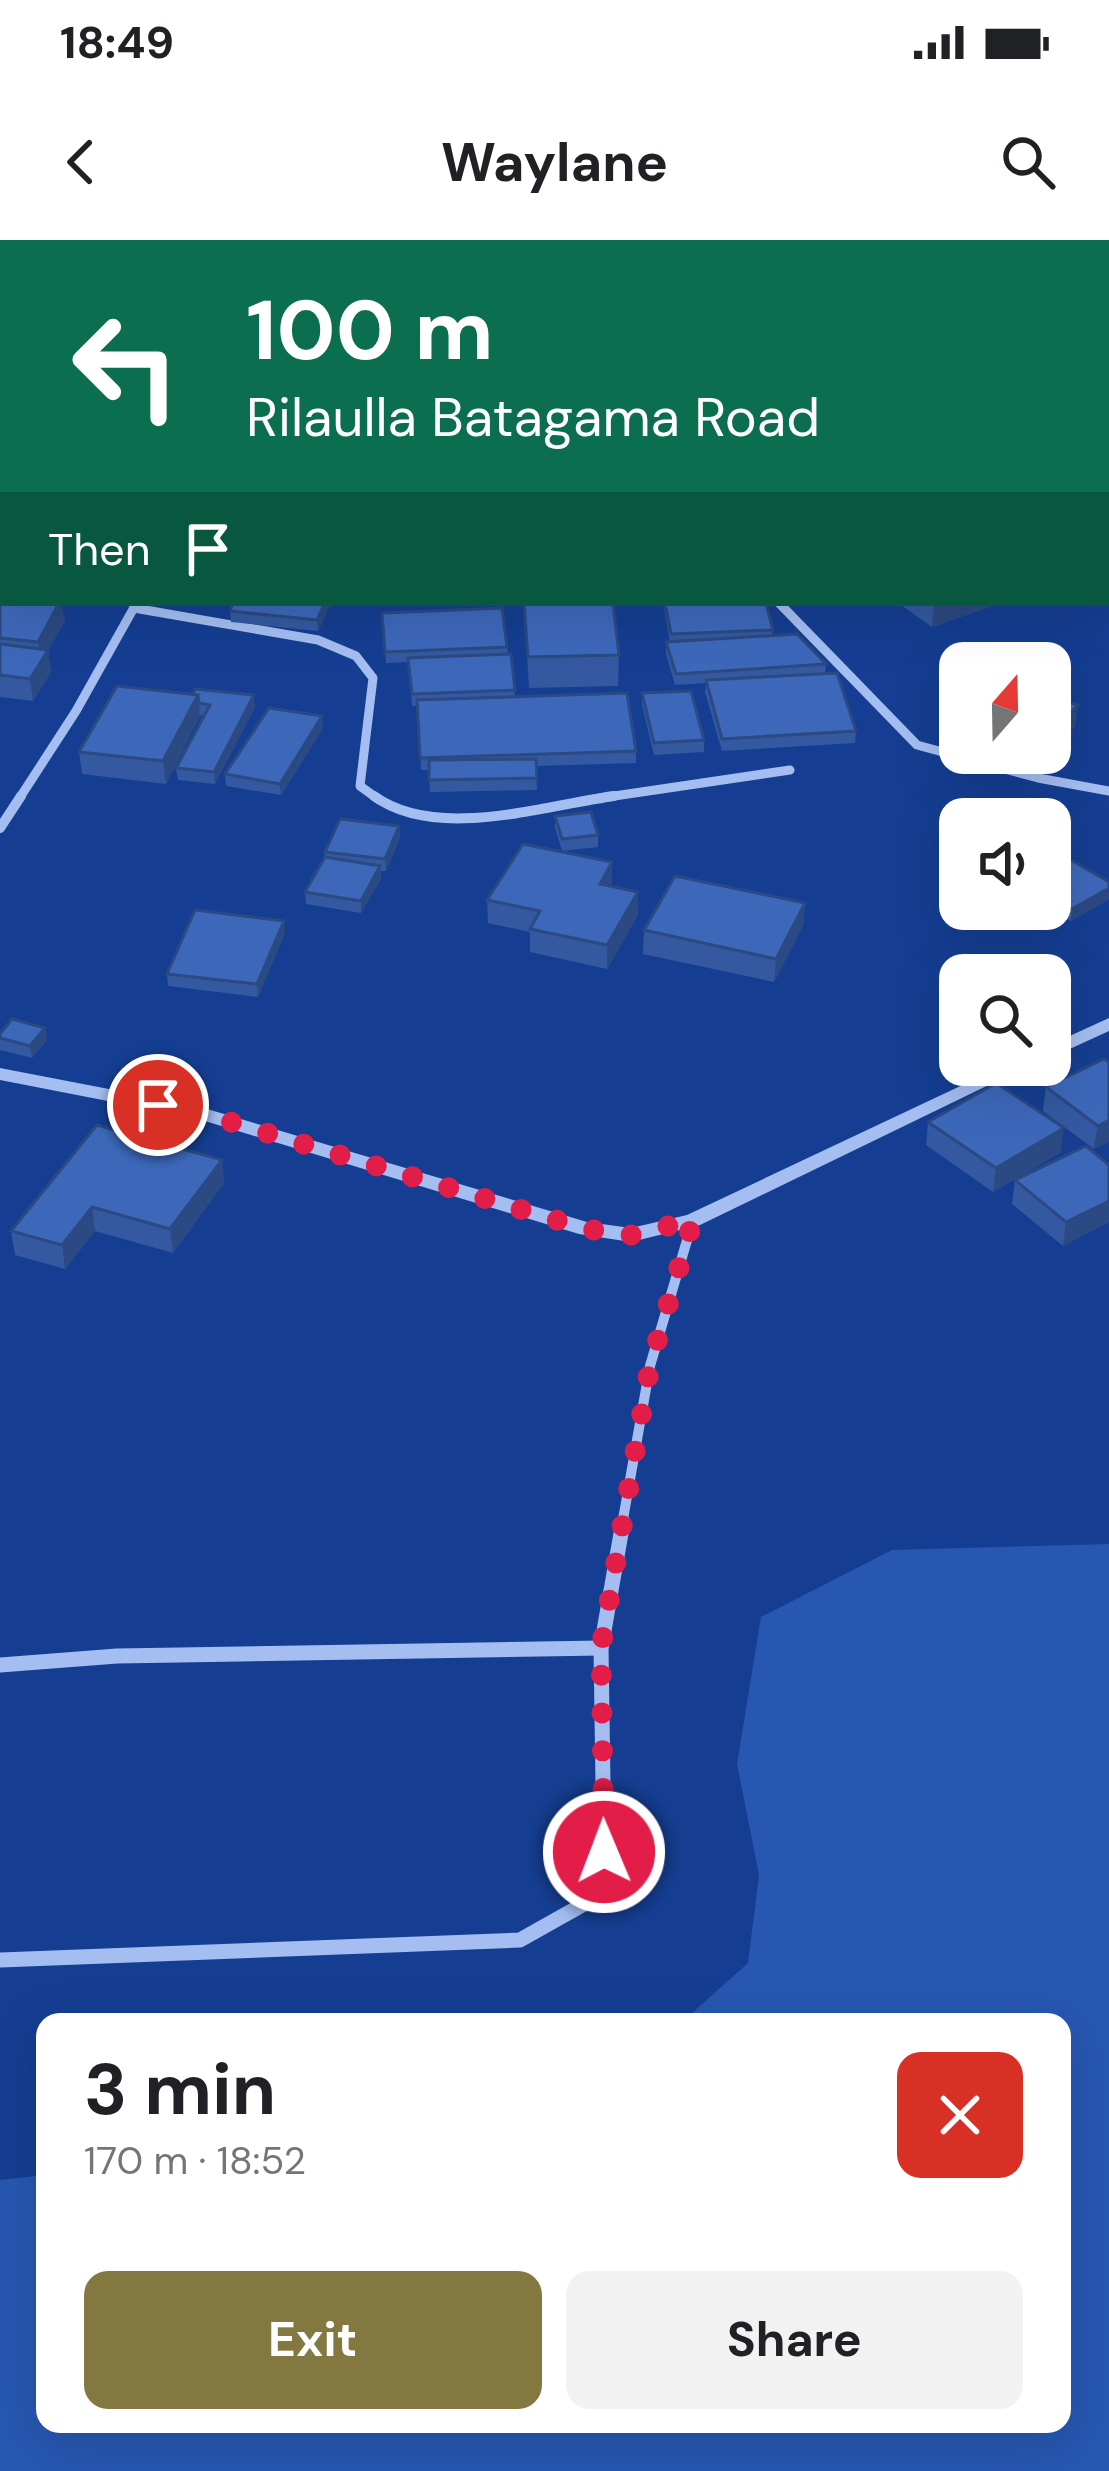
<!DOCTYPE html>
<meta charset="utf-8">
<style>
:root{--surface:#fff;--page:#f2f2f2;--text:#202124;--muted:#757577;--accent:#847841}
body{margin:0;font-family:"DM Sans",sans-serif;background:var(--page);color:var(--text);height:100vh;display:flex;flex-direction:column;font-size:45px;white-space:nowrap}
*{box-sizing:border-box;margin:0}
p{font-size:39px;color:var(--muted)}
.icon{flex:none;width:66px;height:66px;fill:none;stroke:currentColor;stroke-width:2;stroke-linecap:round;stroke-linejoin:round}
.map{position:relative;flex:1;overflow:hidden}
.side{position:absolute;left:36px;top:1773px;width:1035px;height:420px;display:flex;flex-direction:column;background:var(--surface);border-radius:24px;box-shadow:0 12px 48px #0002}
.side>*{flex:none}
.banner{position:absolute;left:0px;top:0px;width:1110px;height:366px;box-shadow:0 12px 48px #0002;background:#0b6e4f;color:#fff;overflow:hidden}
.needle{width:78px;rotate:20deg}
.buttons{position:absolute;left:939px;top:402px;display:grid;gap:24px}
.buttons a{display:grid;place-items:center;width:132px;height:132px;border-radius:24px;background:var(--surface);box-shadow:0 12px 48px #0002;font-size:60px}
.pin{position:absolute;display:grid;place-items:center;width:102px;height:102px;color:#fff;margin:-51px;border:6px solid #fff;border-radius:50%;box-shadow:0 3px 12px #0007}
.me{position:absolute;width:132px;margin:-66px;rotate:359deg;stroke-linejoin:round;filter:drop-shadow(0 0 9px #0008)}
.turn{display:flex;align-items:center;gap:42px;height:252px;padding:0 48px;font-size:54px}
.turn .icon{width:156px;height:156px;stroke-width:2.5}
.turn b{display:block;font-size:84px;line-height:102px}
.then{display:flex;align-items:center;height:114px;padding:0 48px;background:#0003;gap:24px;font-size:45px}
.round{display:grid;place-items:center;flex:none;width:126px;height:126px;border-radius:24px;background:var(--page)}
.summary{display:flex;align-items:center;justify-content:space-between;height:204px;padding:0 48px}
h1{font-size:72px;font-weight:700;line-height:90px}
.button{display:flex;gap:24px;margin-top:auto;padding:24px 48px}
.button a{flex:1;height:138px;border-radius:24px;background:var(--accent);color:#fff;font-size:48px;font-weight:700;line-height:138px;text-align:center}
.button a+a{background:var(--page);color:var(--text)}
.status{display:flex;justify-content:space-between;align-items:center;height:84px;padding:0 60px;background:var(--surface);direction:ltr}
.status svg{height:33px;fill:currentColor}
header{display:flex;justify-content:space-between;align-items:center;height:156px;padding:0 48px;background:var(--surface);font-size:54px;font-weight:700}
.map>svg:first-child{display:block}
.green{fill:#2757b1}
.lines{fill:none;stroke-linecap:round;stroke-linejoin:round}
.minor-far2{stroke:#a4bef1;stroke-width:9}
.minor-far1{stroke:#a4bef1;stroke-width:10}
.minor{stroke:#a4bef1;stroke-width:15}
.tertiary{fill:#a4bef1;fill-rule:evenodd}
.wall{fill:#3459a0}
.shaded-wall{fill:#2b4982}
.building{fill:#3d68ba;stroke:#2b4982;stroke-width:3}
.route{stroke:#e11d48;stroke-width:21;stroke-dasharray:0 37.8}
</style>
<div class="status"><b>18:49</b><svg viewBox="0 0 49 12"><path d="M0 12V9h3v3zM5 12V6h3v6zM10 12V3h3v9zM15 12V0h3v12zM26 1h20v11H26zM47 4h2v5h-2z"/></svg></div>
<header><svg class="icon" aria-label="back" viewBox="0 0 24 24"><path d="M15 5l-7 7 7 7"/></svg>Waylane<svg class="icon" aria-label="search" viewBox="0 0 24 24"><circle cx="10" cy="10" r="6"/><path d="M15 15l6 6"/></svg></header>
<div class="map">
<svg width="1109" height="2231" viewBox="0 0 1109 2231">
<rect width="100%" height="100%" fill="#153e92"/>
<polygon class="green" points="1109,1304 1109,2231 0,2231 0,1940 45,1935 45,2184 1062,2184 1062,1782 682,1782 748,1723 759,1635 737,1524 761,1377 892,1310"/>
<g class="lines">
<g class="minor-far2">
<polyline points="779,363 917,505 1038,538 1109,551"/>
<polyline points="134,368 318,400 356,416 373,438 360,546 378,559"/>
<polyline points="19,559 76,471 136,364"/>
<polyline points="594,559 790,530"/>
</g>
<g class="minor-far1">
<path d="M374,556c62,45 168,10 240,0"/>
<polyline points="0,588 21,556"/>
<polyline points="622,1285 650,1126 693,980"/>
</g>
<g class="minor">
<polyline points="0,1425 117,1416 601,1408"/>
<polyline points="0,1720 520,1700 584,1664 604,1612 601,1408 623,1282"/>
</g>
<g class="tertiary">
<polygon points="683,0 707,0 704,3 681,3"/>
<polygon points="1109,778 1109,791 1050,818 1050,805"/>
<polygon points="1005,825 1030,825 700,985 631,1002 579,994 195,878 0,840 0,828 197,866 587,982 631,988 687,975"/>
</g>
</g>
<g class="wall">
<polygon points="0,0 3,3 3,23 0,23"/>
<polygon points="378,0 457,0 457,3 379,3"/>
<polygon points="0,353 65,381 48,410 51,432 33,461 0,457"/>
<polygon points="233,363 331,363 318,391 231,382 230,371"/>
<polygon points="663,363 766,363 773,396 826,424 825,433 856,491 855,503 722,511 705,452 706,443 675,445 666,414 666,402 670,402"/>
<polygon points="898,363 1001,363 932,387"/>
<polygon points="524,364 619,415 618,446 529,448"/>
<polygon points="382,373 507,407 508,414 511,414 515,457 636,511 636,523 536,526 537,550 430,552 429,530 421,530 417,466 412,466 409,422 386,423"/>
<polygon points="117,446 255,467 215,544 178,540 176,528 204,476 200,475 166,544 82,534 79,512"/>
<polygon points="642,453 704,500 704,512 654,515 642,465"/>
<polygon points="1075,487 1044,519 1025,513 1050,513"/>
<polygon points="323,488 281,555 226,546 225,534"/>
<polygon points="555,576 598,595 598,607 562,611 555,588"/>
<polygon points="399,586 400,598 386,631 380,631 381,639 361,673 306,664 305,652 325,617 325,612"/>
<polygon points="1050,608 1109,642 1109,659 1071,681 1058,674 1044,682 1023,669 1050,669"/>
<polygon points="612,646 638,675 607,729 530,712 530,692 488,683 487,660"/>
<polygon points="805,663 803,686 774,742 643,714 644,690"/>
<polygon points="285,693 258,757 168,746 167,734"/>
<polygon points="45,788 47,800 32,818 0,810 0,794"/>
<polygon points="1109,822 1094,909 1043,871 1046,847"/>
<polygon points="928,882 1061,912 993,952 926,905"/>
<polygon points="222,920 224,943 173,1013 95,991 65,1029 15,1015 11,991"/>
<polygon points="1109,925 1109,982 1063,1006 1012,964 1015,940"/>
</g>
<g class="shaded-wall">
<polygon points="3,203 3,225 0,226 0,204"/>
<polygon points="59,363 62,363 65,381 48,410 51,432 33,461 30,439 41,422 38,402"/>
<polygon points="325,363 331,363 318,391 317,380"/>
<polygon points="940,363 1001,363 932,387 934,365"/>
<polygon points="198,455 200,477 166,544 163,521"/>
<polygon points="254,455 255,467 215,544 214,532"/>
<polygon points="1078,465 1075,487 1044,519 1045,513 1050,513 1050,494"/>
<polygon points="322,476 323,488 281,555 280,544"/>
<polygon points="399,586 400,598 386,631 385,619"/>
<polygon points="612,622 612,645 600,644"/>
<polygon points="380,626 381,639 361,673 361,661"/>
<polygon points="1109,648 1109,659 1071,681 1072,669"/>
<polygon points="638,652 638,675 607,729 607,705"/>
<polygon points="1059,662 1058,674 1044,682 1046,669 1050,669 1050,667"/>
<polygon points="805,663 803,686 774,742 776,719"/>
<polygon points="284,681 285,693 258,757 257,744"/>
<polygon points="45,788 47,800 32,818 30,806"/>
<polygon points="1109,880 1109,902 1094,909 1098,886"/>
<polygon points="1064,888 1061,912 993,952 996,928"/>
<polygon points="222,920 224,943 173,1013 170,989"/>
<polygon points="1109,961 1109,982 1063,1006 1066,982"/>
<polygon points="92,967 95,991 65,1029 62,1005"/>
</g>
<g class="building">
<polygon points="0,0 36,0 35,3 0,3"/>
<polygon points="278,0 304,0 304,3 233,2"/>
<polygon points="492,0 542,0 543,1 527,3 494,3"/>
<polygon points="657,0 682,0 687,3 645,3"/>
<polygon points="699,0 785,0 772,3 703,3"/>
<polygon points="3,172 3,203 0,204 0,173"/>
<rect x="0" y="301" width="3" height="26"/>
<polygon points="0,353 3,354 3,363 59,363 38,402 0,398"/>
<polygon points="233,363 325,363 317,380 230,371"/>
<polygon points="613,363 619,415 528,417 524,364"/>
<polygon points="665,363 766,363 773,390 671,394"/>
<polygon points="502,368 507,407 385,412 382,373"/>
<polygon points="797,394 826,424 676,434 666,402"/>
<polygon points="0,404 48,410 30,439 0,435"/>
<polygon points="511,414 515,450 412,454 408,418"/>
<polygon points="837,433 856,491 722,499 706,440"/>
<polygon points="117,446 198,455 163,521 79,512"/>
<polygon points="195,449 254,455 214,532 176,528 210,465 199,463 198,455 193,454"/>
<polygon points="691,451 704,500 654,503 642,453"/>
<polygon points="627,453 636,511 420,518 417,460"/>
<polygon points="1050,456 1078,465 1050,494"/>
<polygon points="269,468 322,476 280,544 225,534"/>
<polygon points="536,519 537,538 429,540 429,520"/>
<polygon points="591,572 598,595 562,599 555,576"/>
<polygon points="340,579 399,586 385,619 325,612"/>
<polygon points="523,604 612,622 600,644 638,652 607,705 530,689 540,671 487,660"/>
<polygon points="1050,608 1109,642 1109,648 1072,669 1059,662 1050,667"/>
<polygon points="325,617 380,626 361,661 305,652"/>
<polygon points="675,636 805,663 776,719 644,690"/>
<polygon points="195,670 284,681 257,744 167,734"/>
<polygon points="12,779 45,788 30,806 0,798 0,794"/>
<polygon points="1104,819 1109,822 1109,880 1098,886 1046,847"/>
<polygon points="996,843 1064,888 996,928 928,882"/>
<polygon points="97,885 222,920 170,989 92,967 62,1005 11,991"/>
<polygon points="1086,906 1109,925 1109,961 1066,982 1015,940"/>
</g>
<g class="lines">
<polyline class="route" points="158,865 197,872 586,989 631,995 693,980 650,1126 601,1408 604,1612"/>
</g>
</svg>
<div class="buttons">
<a><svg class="needle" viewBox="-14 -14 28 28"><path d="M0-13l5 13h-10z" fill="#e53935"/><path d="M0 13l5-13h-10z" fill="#757577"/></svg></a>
<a><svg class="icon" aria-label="sound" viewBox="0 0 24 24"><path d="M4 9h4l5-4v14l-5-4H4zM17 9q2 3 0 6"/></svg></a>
<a><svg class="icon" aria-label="search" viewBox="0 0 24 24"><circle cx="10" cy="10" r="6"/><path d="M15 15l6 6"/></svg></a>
</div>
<div class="pin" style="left:158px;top:865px;background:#d93025"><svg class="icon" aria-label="arrive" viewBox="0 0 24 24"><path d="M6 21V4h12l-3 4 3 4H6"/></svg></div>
<svg class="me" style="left:604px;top:1612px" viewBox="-20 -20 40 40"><circle r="17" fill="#e11d48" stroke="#fff" stroke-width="3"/><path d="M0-11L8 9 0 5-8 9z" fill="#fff"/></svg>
<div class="banner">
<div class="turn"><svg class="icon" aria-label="left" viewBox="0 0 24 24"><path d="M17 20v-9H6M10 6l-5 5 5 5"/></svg><div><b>100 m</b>Rilaulla Batagama Road</div></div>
<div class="then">Then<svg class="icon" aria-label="arrive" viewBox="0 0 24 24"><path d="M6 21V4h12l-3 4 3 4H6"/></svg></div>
</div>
<section class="side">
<div class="summary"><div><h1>3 min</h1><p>170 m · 18:52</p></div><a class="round" style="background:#d93025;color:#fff"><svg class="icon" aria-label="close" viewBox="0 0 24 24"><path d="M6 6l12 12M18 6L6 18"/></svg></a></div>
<div class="button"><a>Exit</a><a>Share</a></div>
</section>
</div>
